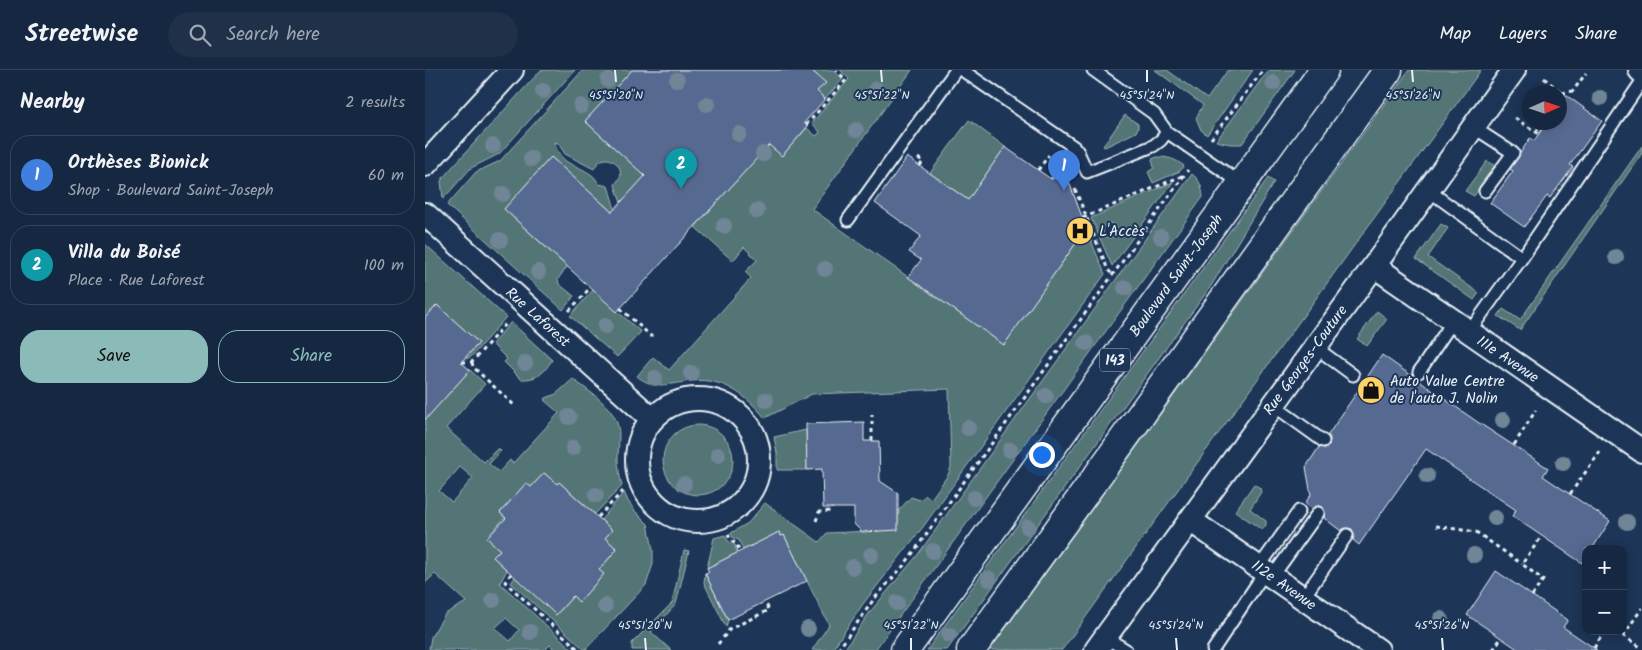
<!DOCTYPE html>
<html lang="en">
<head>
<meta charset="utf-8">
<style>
	body { margin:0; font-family:Kalam,sans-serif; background:#1f3048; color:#f1f3f6 }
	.controls { position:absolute; right:15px; bottom:15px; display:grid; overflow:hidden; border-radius:10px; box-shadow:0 2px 12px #0003 }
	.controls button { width:45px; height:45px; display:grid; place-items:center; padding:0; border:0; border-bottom:1px solid #35445a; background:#162841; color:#f1f3f6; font:25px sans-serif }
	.compass { position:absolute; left:1097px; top:15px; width:45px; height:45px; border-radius:50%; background:#162841; box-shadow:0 2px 12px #0003; rotate:87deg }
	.you { position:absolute; left:616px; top:384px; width:18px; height:18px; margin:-12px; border:4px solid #fff; border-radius:50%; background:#1a73e8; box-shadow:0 0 0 8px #1a73e833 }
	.badge { display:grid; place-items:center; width:32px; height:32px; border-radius:50%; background:#8bbbb9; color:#fff; font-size:16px; font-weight:700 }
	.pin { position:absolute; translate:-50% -41px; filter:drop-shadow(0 1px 2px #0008) }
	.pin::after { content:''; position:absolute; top:26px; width:18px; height:15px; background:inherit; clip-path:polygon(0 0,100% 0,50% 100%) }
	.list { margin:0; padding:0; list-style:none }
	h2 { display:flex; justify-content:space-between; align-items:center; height:65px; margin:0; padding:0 20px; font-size:21px }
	h2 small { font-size:16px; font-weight:400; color:#9ea6b1 }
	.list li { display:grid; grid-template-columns:32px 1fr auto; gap:15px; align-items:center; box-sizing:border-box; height:80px; margin:0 10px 10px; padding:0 10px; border:1px solid #35445a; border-radius:20px }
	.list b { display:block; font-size:19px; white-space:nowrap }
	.list p { margin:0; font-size:16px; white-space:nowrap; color:#9ea6b1 }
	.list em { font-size:16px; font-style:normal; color:#9ea6b1 }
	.actions { display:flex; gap:10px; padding:15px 20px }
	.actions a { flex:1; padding:11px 0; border:1px solid #8bbbb9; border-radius:20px; text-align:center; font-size:18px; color:#8bbbb9 }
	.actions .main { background:#8bbbb9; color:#111 }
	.icon { flex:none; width:28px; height:28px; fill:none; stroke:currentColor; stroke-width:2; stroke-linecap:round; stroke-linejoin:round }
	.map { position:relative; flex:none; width:1217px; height:580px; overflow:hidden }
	header { display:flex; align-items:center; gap:30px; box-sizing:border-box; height:70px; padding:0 25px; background:#162841; border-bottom:1px solid #35445a }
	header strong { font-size:24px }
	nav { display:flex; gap:28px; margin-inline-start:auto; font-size:18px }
	.search { width:350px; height:45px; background:#1f3048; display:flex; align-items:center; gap:12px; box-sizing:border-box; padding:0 18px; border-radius:28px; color:#9ea6b1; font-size:19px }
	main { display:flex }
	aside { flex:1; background:#162841 }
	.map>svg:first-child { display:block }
</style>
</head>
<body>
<header>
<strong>Streetwise</strong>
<div class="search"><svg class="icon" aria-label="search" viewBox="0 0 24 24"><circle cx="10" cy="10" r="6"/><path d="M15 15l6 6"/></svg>Search here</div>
<nav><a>Map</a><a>Layers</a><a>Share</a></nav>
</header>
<main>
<aside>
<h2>Nearby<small>2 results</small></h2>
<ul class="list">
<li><span class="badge" style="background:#3f7fe0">1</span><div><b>Orthèses Bionick</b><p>Shop · Boulevard Saint-Joseph</p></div><em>60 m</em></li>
<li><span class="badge" style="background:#0f9aa8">2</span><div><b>Villa du Boisé</b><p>Place · Rue Laforest</p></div><em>100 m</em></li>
</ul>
<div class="actions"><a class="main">Save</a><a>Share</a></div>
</aside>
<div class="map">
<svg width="1217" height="580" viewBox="0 0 1217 580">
	<rect width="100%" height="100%" fill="#1d3557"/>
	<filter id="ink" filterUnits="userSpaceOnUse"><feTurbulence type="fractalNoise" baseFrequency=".02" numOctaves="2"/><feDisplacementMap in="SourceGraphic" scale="10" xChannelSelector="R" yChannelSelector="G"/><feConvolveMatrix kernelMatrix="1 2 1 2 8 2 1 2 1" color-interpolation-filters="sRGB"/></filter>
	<g filter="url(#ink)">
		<path fill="#537575" stroke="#9eb3b6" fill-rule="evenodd" d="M116 0H150L74 84 46 98 18 129 16 111 21 104Z
			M158 0H262L357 86 382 58 391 66 395 62 387 53 424 9 415 0H487L387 139 579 275 651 173 665 168 680 204 498 457 438 534 407 580H387L404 555 359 465 356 466 354 462 318 480 314 470 308 468 306 463 323 453 340 433 394 472 402 463 468 460 473 453V441L486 427 495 430 501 425 506 429 523 405 526 397 524 319 387 324 340 348C322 326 298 307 267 311 247 313 229 321 212 306L228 287 244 300 326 208 320 202 332 190 319 177 308 191 270 157 324 97 206 1 160 51 220 106 196 133 190 115C191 112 194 110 195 107 199 96 184 83 174 92 172 93 171 96 169 99L140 84 133 73 129 72C138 98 149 92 167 105 170 107 172 111 174 114L183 116 190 139 187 142 126 87 79 139 142 197 133 209 134 214 149 226 138 240 22 135 51 102 75 91Z
			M387 0H408L418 9 400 29 392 21 400 13Z
			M730 0H742L782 29 803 0H828L782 65 776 60 771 48 778 35Z
			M845 0H870L817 74H805L791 71 836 10Z
			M984 0H1056L637 580H565Z
			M700 45 713 54V58L711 62 680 77 678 76Z
			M544 50 580 77 543 130 505 103Z
			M1217 76V83L1095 260 1073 246 1078 239 1095 250Z
			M732 87C744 87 750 89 759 96L755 101 728 113 723 102 729 98 727 89Z
			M1062 91 1070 96 1049 126 1040 121Z
			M767 104C775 110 777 117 778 127L450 580H419L445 542 491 487Z
			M843 108 849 112 786 216 522 580H502Z
			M748 112 687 196 666 148ZM683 153 688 154 692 159 689 166C685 169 680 168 678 163L679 156Z
			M1016 154 1023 158 1003 187 1054 223 1049 230 991 189Z
			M0 174 81 247 46 287 40 289 54 273 12 235 0 248Z
			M168 220 216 262 192 287 145 246Z
			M952 241 962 249 942 276 932 269Z
			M86 252 127 290C119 303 112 310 96 309L79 292 82 289 67 274Z
			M45 300 60 314 21 358 59 392 73 378 76 381 64 394 74 402 85 390 88 393 134 343 119 330 121 328 131 324 148 309C162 320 180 331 189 346 197 359 193 374 193 389 193 398 195 407 197 416L170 444 134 412 132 414 119 403 106 417 101 414 75 442 80 447 62 468 75 480 68 487 82 500 75 513 148 580H130L125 575 120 580H4L6 567 20 544 41 532 10 504 0 513V350ZM35 397 48 408 27 432 14 421ZM81 548 94 560 85 571 70 558Z
			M238 390a35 35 0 1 1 70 0a35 35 0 1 1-70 0Z
			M381 360 382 400H352V383L349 367Z
			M829 414 835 418 836 422 825 439 841 451V455L837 460 810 441Z
			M199 422 203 431 210 441 223 454 228 480V494L221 515 160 580 86 513 90 507 123 529 135 541 148 526 154 532 178 505 174 500 192 479 180 468 187 460 176 450Z
			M300 465 303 471 310 475 312 483 282 498 289 468Z
			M259 480 264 481 251 534 226 562 246 580H207V573L247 533Z
			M280 503 303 550 301 557 279 513Z"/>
		<path fill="#566990" stroke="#e8f1f8" d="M207 0H386L401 13 392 21 400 29 379 53 383 56 357 86 344 75 192 242 79 139 126 87 187 142 220 106 160 51Z
			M1134 20 1177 51 1145 95 1148 97 1125 128 1122 126 1099 157 1065 133 1088 101 1085 99 1105 68 1109 71 1122 52H1134Z
			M580 77 626 109 641 104 665 168 651 173 579 275 483 207 496 190 484 182 496 166 450 133 482 87 543 130Z
			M12 235 54 273 36 292 45 300 0 350V248Z
			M957 285 1051 351 1123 398 1118 406 1185 451 1167 479H1161V488L1157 493 1087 446 1091 440 1001 379 934 475 928 470 929 465 927 459 922 458 916 461 899 448 900 443 898 437 893 436 887 439 880 433 886 425 881 397 894 377 901 378 904 375 905 368 903 365Z
			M439 352V371H454L455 411 473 423V460L437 462 429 454V438H398L397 399 382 400 381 354Z
			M119 403 132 414 134 412 187 460 180 468 192 479 174 500 179 504 154 532 148 526 131 545 68 487 75 480 62 468 81 448 75 443 101 413 106 417Z
			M354 462 356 466 359 465 382 511 303 550 280 503 284 502 282 498Z
			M1071 501 1143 550 1138 557 1172 580H1094L1042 545Z"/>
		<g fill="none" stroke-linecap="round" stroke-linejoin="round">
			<g stroke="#e8f1f8" stroke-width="15">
				<path id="lane" d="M537 0 649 77 653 82 662 102 728 76 736 70 742 62
					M668 0 729 44 742 62 817 114
					M1048 57 1088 83 1060 121
					M1003 120 1097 188 1044 262
					M423 150 531 0
					M1097 188 1217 11
					M890 277 928 305
					M994 302 1028 251
					M848 335 898 371
					M834 497 874 441
					M847 507 893 443
					M878 528 922 465
					M680 567 701 580
					M788 580 840 502"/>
			</g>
			<g stroke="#e8f1f8" stroke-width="26">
				<path id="street" d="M1215 0 1217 2
					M0 95 87 0
					M0 144 227 349
					M949 196 1217 381
					M212 390a61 61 0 1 1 122 0a61 61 0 1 1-122 0Z
					M765 450 953 580
					M671 580 949 196 1089 0"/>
			</g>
			<g stroke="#e8f1f8" stroke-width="31">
				<path id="primary" d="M480 580 899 0
					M546 580 670 409 963 0"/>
			</g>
			<path stroke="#e8f1f8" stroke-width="3" stroke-dasharray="4 4" stroke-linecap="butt" d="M1119 8 1137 23 1134 27
				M1137 23 1148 21 1161 3
				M1090 48 1114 64
				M381 55 421 10 411 0
				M1111 62 1117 52
				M786 69 838 0
				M493 88 498 91 495 96
				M613 100 624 85
				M626 109 637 94
				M650 119 683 200 688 205
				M658 148 759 105
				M195 238 227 267
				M144 241 165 218
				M37 292H47L82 252
				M47 292 48 297 90 336
				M447 371V344
				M1089 375 1111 340
				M1145 424 1175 382
				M173 447 200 419
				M391 451 394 442 406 441 407 438
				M1011 456 1051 462 1097 494
				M303 464 306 471 311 473 315 482
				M86 504 80 512 154 580
				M1107 526 1118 510 1097 494 1117 466
				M1191 561 1217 578
				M1198 566 1217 538
				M293 574 305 559 344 540 340 532
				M1169 578 1180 561
				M413 580 449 529 480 494 763 100
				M1068 580 1076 568"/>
			<use href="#lane" stroke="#1d3557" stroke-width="11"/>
			<use href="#street" stroke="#1d3557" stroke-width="22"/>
			<use href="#primary" stroke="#1d3557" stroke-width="28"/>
		</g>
		<g fill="#708596">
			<circle cx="183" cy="10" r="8"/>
			<circle cx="252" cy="10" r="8"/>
			<circle cx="848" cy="13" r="8"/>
			<circle cx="451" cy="19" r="8"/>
			<circle cx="118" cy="21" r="8"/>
			<circle cx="1175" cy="28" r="8"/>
			<circle cx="282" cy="34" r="8"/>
			<circle cx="156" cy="36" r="8"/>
			<circle cx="431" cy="60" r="8"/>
			<circle cx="314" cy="64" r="8"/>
			<circle cx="68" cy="76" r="8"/>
			<circle cx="338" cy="84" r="8"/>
			<circle cx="106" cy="89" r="8"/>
			<circle cx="78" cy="124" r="8"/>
			<circle cx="332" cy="141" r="8"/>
			<circle cx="299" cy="156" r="8"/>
			<circle cx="736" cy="167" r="8"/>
			<circle cx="75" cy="170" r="8"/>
			<circle cx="1191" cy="187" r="8"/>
			<circle cx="400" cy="199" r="8"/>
			<circle cx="113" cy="202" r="8"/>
			<circle cx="700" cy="218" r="8"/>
			<circle cx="180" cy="256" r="8"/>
			<circle cx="661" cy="273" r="8"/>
			<circle cx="100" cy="293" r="8"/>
			<circle cx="266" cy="303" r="8"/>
			<circle cx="230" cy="308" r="8"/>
			<circle cx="621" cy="326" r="8"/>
			<circle cx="341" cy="330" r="8"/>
			<circle cx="144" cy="347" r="8"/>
			<circle cx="1078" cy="350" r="8"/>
			<circle cx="543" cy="358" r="8"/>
			<circle cx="148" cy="378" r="8"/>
			<circle cx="585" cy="380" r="8"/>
			<circle cx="293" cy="385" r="8"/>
			<circle cx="1138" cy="393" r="8"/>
			<circle cx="1002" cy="406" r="8"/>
			<circle cx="259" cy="414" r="8"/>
			<circle cx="171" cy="425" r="8"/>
			<circle cx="549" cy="428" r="8"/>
			<circle cx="1070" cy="448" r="8"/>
			<circle cx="1202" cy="452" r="8"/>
			<circle cx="603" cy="457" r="8"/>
			<circle cx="508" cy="481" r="8"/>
			<circle cx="446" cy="485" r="8"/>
			<circle cx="1049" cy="485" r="8"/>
			<circle cx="428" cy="497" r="8"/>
			<circle cx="564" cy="509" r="8"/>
			<circle cx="68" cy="530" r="8"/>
			<circle cx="472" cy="533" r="8"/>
			<circle cx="180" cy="536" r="8"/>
			<circle cx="1016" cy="549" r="8"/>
			<circle cx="383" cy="559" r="8"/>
			<circle cx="105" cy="562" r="8"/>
			<circle cx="524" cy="565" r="8"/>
		</g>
	</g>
	<path fill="none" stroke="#e8f1f8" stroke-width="2" d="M190 0 191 12M456 0 457 12M722 0V12M987 0 988 12M220 568 221 580M486 568V580M751 568 752 580M1017 568 1018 580"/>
	<defs>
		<g id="hospital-disc" transform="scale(1.4375)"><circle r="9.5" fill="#ffd166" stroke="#1d3557"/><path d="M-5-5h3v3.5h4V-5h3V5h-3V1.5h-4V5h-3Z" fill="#111"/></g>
		<g id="shop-disc" transform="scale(1.4375)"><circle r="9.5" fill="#ffd166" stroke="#1d3557"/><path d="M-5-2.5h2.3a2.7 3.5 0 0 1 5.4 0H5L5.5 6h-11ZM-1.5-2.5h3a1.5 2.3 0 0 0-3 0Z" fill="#111"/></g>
	</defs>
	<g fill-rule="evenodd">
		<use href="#hospital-disc" x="655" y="161"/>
		<use href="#shop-disc" x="946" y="320"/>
	</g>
	<g text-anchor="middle" stroke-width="4" stroke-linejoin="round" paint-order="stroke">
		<rect fill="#1d3557" stroke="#abb9c8" stroke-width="1" x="675" y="278.5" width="30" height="23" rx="4"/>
		<g font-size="14" font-weight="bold" fill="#e8f1f8">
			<text x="690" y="295">143</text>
		</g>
		<g font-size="15" fill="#e8f1f8" stroke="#1d3557" text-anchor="start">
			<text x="674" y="166">L'Accès</text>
			<text x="965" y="316">Auto Value Centre<tspan x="965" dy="17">de l'auto J. Nolin</tspan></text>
		</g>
		<g font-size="15" fill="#e8f1f8" stroke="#1d3557">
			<text transform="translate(751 205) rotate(-54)" y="5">Boulevard Saint-Joseph</text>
			<text transform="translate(113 247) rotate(42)" y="5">Rue Laforest</text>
			<text transform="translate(1083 289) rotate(34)" y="5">111e Avenue</text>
			<text transform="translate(880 290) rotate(-54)" y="5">Rue Georges-Couture</text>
			<text transform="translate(859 515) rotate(35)" y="5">112e Avenue</text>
		</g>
	</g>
	<g font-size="12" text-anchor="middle" fill="#e8f1f8" stroke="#1d3557" stroke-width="4" stroke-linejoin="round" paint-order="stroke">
		<text x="191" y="29">45°51'20"N</text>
		<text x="457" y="29">45°51'22"N</text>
		<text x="722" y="29">45°51'24"N</text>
		<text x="988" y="29">45°51'26"N</text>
		<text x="220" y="559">45°51'20"N</text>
		<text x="486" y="559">45°51'22"N</text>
		<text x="751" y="559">45°51'24"N</text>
		<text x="1017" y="559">45°51'26"N</text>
	</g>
</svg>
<div class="controls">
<button>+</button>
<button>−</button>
</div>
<svg class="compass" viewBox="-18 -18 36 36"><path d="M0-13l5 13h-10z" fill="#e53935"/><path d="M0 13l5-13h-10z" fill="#9ea6b1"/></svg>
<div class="you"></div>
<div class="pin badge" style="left:639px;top:121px;background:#3f7fe0">1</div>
<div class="pin badge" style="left:256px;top:119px;background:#0f9aa8">2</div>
</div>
</main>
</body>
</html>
